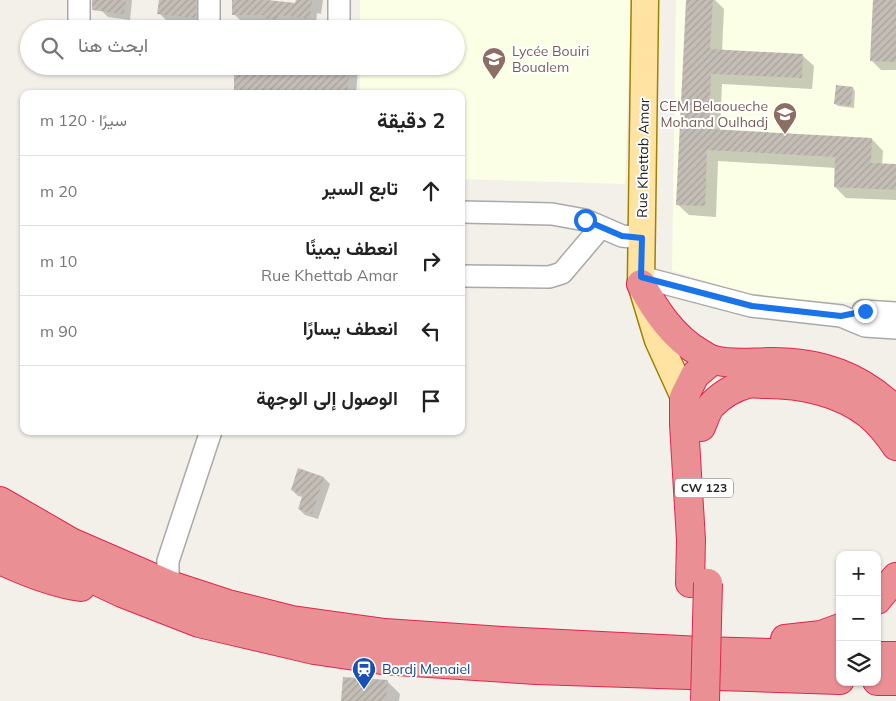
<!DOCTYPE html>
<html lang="ar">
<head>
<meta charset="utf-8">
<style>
	body { margin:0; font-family:Mulish,Vazirmatn,sans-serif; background:#f2f2f2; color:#222; direction:rtl }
	.controls { position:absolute; right:15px; bottom:15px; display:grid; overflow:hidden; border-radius:10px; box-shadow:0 1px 4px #0004 }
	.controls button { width:45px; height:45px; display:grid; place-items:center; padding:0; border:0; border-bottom:1px solid #e0e0e0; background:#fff; color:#222; font:25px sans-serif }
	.stop { position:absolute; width:15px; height:15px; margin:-11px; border:4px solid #1a73e8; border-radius:50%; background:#fff }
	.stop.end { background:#1a73e8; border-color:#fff; box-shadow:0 1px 5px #0008 }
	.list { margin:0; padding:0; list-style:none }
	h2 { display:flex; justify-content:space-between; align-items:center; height:65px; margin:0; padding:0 20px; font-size:21px }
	h2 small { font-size:16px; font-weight:400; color:#767676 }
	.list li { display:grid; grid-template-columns:32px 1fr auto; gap:15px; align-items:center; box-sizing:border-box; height:70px; padding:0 20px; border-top:1px solid #e0e0e0 }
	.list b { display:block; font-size:19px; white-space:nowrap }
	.list p { margin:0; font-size:16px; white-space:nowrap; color:#767676 }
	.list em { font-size:16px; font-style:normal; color:#767676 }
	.icon { flex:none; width:28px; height:28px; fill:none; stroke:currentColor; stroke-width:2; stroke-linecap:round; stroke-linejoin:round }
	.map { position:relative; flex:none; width:896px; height:701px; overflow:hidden; direction:ltr }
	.search { position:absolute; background:#fff; box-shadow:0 1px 4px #0004; left:20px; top:20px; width:445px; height:55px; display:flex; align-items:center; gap:12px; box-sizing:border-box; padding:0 18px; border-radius:28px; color:#767676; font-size:19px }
	.panel { position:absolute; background:#fff; box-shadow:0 1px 4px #0004; left:20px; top:90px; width:445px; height:345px; border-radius:10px; direction:rtl }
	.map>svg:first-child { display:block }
</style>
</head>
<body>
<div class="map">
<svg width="896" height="701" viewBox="0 0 896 701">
	<defs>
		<pattern id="building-hatch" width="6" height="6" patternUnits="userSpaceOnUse" patternTransform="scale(1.25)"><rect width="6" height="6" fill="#c3bdb5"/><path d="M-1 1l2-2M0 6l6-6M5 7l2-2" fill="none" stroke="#a7a29b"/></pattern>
	</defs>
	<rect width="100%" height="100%" fill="#f2f0e9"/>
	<path fill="#fbffe5" d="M360 0H631L625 184 461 179V94H360V66H456V29H360Z
		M676 0H896V305L764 298 672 271Z"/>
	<path fill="#0003" d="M103 0H132L130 20 108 17 102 11Z
		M160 0H208L204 25 167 21 159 13Z
		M234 0H263L297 4V0H323L321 14 317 13 316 24 284 20V25L270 24 267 21 240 20 234 14Z
		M687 0H715L724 9 722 51 802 55 814 66 812 89 722 84 720 130 872 139 883 151 882 165 896 166V200L846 198 835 187 836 168 718 161 716 217 689 215 677 204Z
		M874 0H896V70H881L872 61Z
		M236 66H356L358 69 356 94H235Z
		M853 88 855 91 854 108 838 106 835 104Z
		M299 470 324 478 330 484 318 519 305 515 299 509 303 497 298 496 292 490Z
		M387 681 400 694 399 701H342Z"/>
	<path fill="url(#building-hatch)" d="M92 0H126L124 14 92 10Z
		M159 0H196V18L157 14Z
		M232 0H267L295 3 296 0H312L310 19 279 15 278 20 263 18V15H232Z
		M686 0H713L710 49 803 54 802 78 711 74 709 129 872 138 871 163 896 164V190L834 187 835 157 707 150 705 206 676 205Z
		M873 0H896V62L870 61Z
		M234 66H350L347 94H234Z
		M836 85 853 87 851 106 834 104Z
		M298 468 324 477 312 514 298 509 303 494 291 490Z
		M343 677 388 680 386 701H341Z"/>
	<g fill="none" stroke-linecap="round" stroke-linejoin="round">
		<g stroke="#a9a9a9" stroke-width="24">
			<path id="minor" d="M79 0V29
				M209 0V29
				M339 0V29
				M461 212 552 214 585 220 622 236 642 238
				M461 276 549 277 562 273 601 227
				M641 277 751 306 841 316 865 326 896 328
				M863 311 896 313
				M170 585 168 572V561L211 431"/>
		</g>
		<g stroke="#a08100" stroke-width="29">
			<path id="major" d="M645 0 641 284 658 340 684 397"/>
		</g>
		<g stroke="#e0264c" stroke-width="30">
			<path id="highway" d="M641 284C656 311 673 337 700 353 704 355 709 359 714 360 732 365 753 362 771 362 821 362 861 376 896 411
				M701 427C704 421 706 412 711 406 720 396 733 388 747 384 752 383 760 384 766 384 801 384 840 392 868 414 879 423 888 434 896 446
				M0 501 71 542 170 585 228 604 292 620 385 633 502 641 701 651 840 655
				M0 531 48 558 122 593 199 623 314 650 382 660 536 670 840 680
				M0 560C26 572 53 583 81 587
				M690 583 691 540 684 424V397L695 375 713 360
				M877 600 896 577
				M785 639 821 635 840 628
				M877 656H896
				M877 681H896"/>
		</g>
		<use href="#minor" stroke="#fff" stroke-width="21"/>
		<use href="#major" stroke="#fee3a2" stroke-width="26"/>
		<use href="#highway" stroke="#ea9095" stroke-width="28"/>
		<g stroke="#e0264c" stroke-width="30" stroke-linecap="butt">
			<path id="highway-bridge" d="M705 701 708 583"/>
		</g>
		<use href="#highway-bridge" stroke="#ea9095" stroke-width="28"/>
	</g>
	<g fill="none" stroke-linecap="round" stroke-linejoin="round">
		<path stroke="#1a73e8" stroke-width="6" d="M585 220 622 236 642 238 641 277 752 306 841 316 865 311"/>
	</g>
	<defs>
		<g id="school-pin" transform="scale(1.25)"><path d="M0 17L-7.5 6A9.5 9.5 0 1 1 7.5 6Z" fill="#8d6e63" stroke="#fff"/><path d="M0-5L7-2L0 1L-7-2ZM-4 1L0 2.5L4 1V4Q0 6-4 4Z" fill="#fff"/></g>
		<g id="station-pin" transform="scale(1.25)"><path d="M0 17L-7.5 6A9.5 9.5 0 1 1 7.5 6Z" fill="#1a4fb4" stroke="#fff"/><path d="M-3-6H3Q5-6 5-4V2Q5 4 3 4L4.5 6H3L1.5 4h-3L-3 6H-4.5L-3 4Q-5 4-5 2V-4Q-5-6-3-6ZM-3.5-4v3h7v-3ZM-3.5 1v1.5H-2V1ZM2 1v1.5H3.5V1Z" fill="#fff"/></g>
	</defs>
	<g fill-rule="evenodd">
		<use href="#school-pin" x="494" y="59"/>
		<use href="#school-pin" x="785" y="114"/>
		<use href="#station-pin" x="364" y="669"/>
	</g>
	<g text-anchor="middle" stroke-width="4" stroke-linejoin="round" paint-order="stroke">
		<rect fill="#fff" stroke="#646464" stroke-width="1" x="675" y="478.5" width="58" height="19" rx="4"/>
		<g font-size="12" font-weight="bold" fill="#222">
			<text x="704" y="492">CW 123</text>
		</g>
		<g font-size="14" fill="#785e54" stroke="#fff" text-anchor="start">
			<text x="512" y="56">Lycée Bouiri<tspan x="512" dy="16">Boualem</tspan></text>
			<text x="768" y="111" text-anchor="end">CEM Belaoueche<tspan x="768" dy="16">Mohand Oulhadj</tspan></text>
		</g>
		<g font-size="14" fill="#222" stroke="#fff">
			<text transform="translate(643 158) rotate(-89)" y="5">Rue Khettab Amar</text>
		</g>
		<g font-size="14" fill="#164399" stroke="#fff" text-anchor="start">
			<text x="382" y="674">Bordj Menaiel</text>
		</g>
	</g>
</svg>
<div class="controls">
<button>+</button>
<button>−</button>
<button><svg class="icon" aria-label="layers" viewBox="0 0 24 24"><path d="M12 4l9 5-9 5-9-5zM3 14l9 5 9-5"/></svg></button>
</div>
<div class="stop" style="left:585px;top:220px"></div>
<div class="stop end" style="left:865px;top:311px"></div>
<div class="search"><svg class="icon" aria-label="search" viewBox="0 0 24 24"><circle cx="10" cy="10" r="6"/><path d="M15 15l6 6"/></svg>ابحث هنا</div>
<section class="panel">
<h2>2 دقيقة<small>سيرًا · 120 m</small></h2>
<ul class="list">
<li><svg class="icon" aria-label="ahead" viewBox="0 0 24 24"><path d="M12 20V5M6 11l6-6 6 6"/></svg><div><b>تابع السير</b></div><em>20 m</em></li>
<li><svg class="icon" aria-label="right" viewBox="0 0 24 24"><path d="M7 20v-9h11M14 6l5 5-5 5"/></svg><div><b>انعطف يمينًا</b><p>Rue Khettab Amar</p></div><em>10 m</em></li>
<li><svg class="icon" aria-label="left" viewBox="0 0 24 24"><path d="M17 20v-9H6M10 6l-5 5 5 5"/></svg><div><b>انعطف يسارًا</b></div><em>90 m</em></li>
<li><svg class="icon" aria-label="arrive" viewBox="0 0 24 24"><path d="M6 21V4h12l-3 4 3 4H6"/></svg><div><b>الوصول إلى الوجهة</b></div></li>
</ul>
</section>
</div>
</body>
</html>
